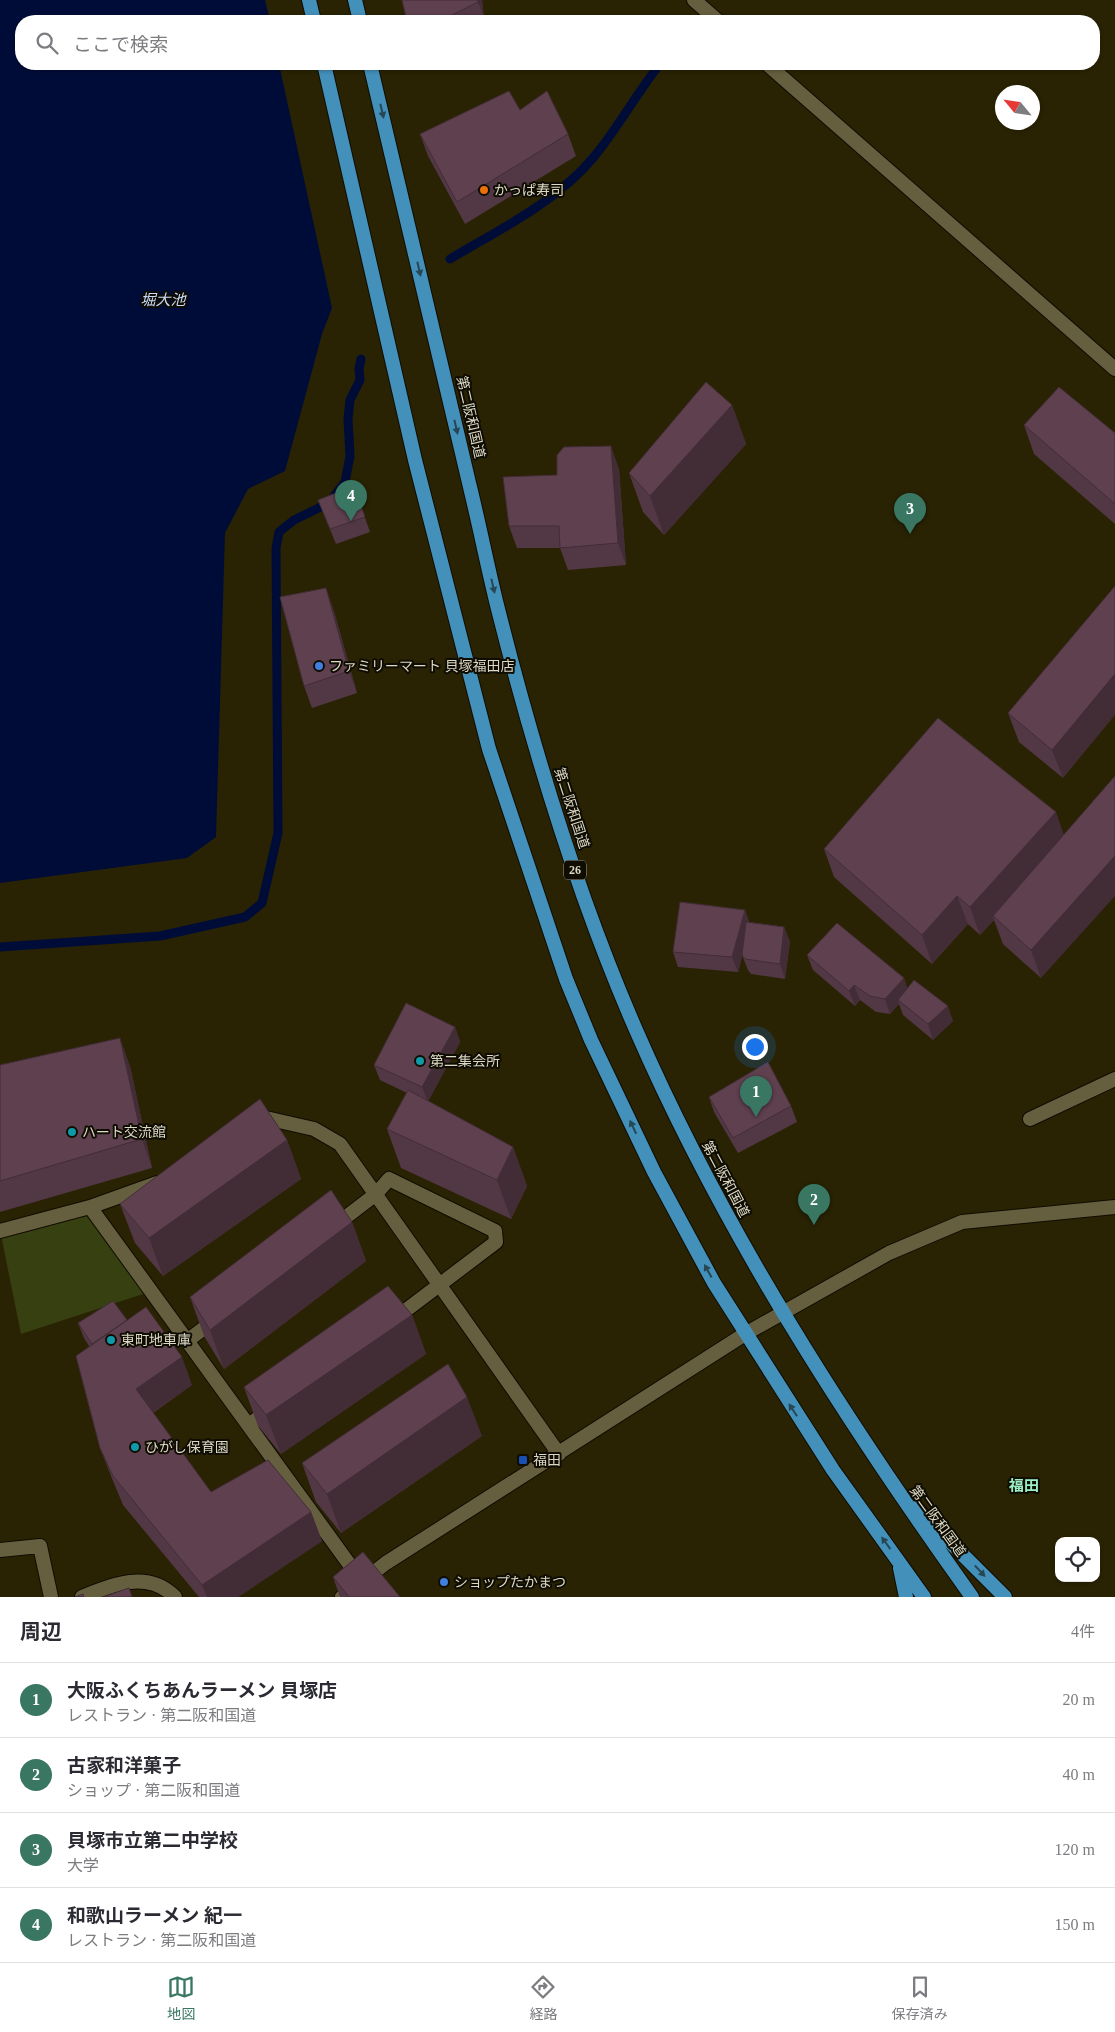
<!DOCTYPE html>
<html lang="ja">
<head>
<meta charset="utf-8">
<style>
	body { margin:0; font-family:"Times New Roman","Noto Sans JP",serif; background:#f7f7f7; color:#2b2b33 }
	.controls { position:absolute; right:15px; bottom:15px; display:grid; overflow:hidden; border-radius:10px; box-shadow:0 1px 4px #0004 }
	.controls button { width:45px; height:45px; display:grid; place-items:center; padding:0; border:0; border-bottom:1px solid #e1e1e2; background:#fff; color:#2b2b33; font:25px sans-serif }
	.compass { position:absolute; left:995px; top:85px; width:45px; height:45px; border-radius:50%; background:#fff; box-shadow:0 1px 4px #0004; rotate:299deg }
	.you { position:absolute; left:754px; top:1046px; width:18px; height:18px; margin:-12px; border:4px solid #fff; border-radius:50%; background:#1a73e8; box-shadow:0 0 0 8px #1a73e833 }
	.badge { display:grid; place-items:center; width:32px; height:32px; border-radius:50%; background:#3a7762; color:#fff; font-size:16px; font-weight:700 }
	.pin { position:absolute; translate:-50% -41px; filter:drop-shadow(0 1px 2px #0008) }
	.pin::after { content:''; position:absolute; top:26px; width:18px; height:15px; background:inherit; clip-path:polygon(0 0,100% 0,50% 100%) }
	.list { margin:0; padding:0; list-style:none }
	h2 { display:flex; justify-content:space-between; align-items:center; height:65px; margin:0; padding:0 20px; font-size:21px }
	h2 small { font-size:16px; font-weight:400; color:#7c7c81 }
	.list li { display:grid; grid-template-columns:32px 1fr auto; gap:15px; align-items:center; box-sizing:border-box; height:75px; padding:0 20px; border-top:1px solid #e1e1e2 }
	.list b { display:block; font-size:19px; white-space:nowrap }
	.list p { margin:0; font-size:16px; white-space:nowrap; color:#7c7c81 }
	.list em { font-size:16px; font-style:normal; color:#7c7c81 }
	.icon { flex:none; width:28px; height:28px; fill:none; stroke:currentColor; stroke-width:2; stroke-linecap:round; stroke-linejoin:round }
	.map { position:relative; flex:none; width:1115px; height:1597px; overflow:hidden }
	.search { position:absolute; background:#fff; box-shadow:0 1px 4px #0004; left:15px; right:15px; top:15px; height:55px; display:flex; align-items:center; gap:12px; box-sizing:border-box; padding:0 18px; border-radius:20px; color:#7c7c81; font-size:19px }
	.sheet { height:365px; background:#fff }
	nav { display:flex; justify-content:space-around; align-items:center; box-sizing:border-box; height:70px; border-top:1px solid #e1e1e2; background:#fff; font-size:14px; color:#7c7c81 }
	nav a { display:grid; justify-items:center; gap:2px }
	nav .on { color:#3a7762 }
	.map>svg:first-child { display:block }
</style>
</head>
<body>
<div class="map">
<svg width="1115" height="1597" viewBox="0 0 1115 1597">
	<rect width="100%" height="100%" fill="#292304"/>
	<path fill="#374011" d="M90 1208 146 1293 21 1334 1 1235Z"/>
	<path fill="#000c38" d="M0 0H265L270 21H21V64H279L332 308 322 334 285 471 248 489 225 533 216 837 187 858 0 883Z"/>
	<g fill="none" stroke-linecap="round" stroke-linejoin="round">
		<path stroke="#000c38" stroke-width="9" d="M450 259C500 229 555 203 593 158 618 128 636 94 660 64
			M0 947 160 936 245 917 262 903 278 833 276 548 279 532 294 520 329 503 345 482 350 456 348 419 350 400 360 380 359 369 361 359"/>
		<g stroke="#100c00" stroke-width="16">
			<path id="minor" d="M694 0 718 21
				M767 64 1115 369
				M257 1116 314 1129 340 1144 559 1454
				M1030 1119 1115 1079
				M90 1207 360 1579
				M333 1227 376 1194 389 1179 495 1231 496 1242 393 1320
				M0 1231 90 1207 157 1183
				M187 1341 216 1319
				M249 1425 270 1409
				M0 1550 40 1546 51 1597
				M82 1597C113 1584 148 1570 175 1597
				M342 1597 386 1563 745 1334 889 1253 962 1222 1115 1207"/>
		</g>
		<g stroke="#100c00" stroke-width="16">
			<path id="trunk" d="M309 0 314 21
				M355 0 360 21
				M324 64 415 460 489 749 566 979 591 1040 654 1172 714 1283 833 1470 924 1597
				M370 64C404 205 437 346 470 487 480 528 488 569 498 609 534 752 577 895 636 1030 724 1232 844 1418 972 1597
				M916 1508 1005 1597
				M900 1568 906 1597"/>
		</g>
		<use href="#minor" stroke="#665f3f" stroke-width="14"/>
		<use href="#trunk" stroke="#4390ba" stroke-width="14"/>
	</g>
	<path fill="#523744" d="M482 0 484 17 475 21H407Z
		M520 110 568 134 576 156 465 224 428 156 420 134Z
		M732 405 746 444 664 535 643 512 629 473Z
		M1024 425 1115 433V524L1034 454Z
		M619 469 626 565 568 570 560 548H517L509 526 557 475Z
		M354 486 370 532 336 544 318 500Z
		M1115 586 1063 778 1019 742 1008 713Z
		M334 611 357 693 312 708 304 686Z
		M1064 834 1041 978 1003 944 994 920 980 935 968 924 932 964 834 877 824 849Z
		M745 910 749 922 784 927 790 942 785 979 751 974 748 970 742 955 743 953 738 972 678 967 673 952Z
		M807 955 904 978 907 988 953 1021 933 1040 903 1015 899 1004 890 1014 876 1012 860 1000 855 1006 813 970Z
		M455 1027 460 1042 428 1101 513 1147 527 1186 511 1219 401 1168 387 1129 407 1093 380 1080 374 1065Z
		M0 1065 130 1066 152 1168 0 1212Z
		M709 1097 791 1106 797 1122 738 1153 714 1112Z
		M287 1140 301 1179 163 1276 135 1243 120 1204Z
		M352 1222 366 1261 224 1369 204 1336 190 1297Z
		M412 1315 426 1354 281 1454 258 1426 244 1387Z
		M127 1320 192 1385 153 1413 211 1492 311 1512 322 1541 238 1597H199L123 1505 111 1476 100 1448 89 1346 84 1338 78 1323Z
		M482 1436 341 1533 316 1502 302 1463Z
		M333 1577 400 1597H340Z"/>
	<path fill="#422d37" d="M478 0H482L484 17 478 2Z
		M732 405 746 444 664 535 650 496Z
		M611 446 619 469 626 565 618 543Z
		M326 588 334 611 357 693 349 671Z
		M1115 674V715L1063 778 1052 750Z
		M1056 812 1066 841 993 916 994 920 980 935 970 907Z
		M1115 856V896L1041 978 1031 950Z
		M957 896 968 924 932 964 922 935Z
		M745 910 750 925 738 972 732 957Z
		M784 927 790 942 785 979 780 964Z
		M904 978 909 993 898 1000 899 1004 890 1014 885 999Z
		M854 985 860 1000 855 1006 849 991Z
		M948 1006 953 1021 933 1040 928 1024Z
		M455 1027 460 1042 428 1102 422 1087Z
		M120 1038 130 1066 152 1168 142 1139Z
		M287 1140 301 1179 163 1276 149 1238Z
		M513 1147 527 1186 511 1219 497 1180Z
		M352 1222 366 1261 224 1369 210 1330Z
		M412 1315 426 1354 281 1454 266 1415Z
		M182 1357 192 1385 146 1417 136 1389Z
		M467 1397 482 1436 341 1533 327 1494Z
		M311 1512 322 1541 238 1597H207L202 1585Z"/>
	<path fill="#5f404f" stroke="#422d37" d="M402 0H478V2L440 21H407Z
		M509 91 520 110 547 91 568 134 457 202 420 134Z
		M706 382 732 405 650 496 629 473Z
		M1059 387 1115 433V504L1024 425Z
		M611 446 618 543 560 548 559 526H509L503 477 557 475V455L564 447Z
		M354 486 365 517 330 529 318 500Z
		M1115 586V674L1052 750 1008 713Z
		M326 588 349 671 304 686 280 597Z
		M938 718 1056 812 970 907 957 896 922 935 824 849Z
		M1115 776V856L1031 950 993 916Z
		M680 902 745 910 732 957 673 952Z
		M746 922 784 927 780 964 745 959 742 955Z
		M837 923 904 978 885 999 870 996 854 985 849 991 807 955Z
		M914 980 948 1006 928 1024 898 1000Z
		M406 1003 455 1027 422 1087 374 1065Z
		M120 1038 142 1139 0 1181V1065Z
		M768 1062 791 1106 733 1138 709 1097Z
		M408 1090 513 1147 497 1180 387 1129Z
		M260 1099 287 1140 149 1238 120 1204Z
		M331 1190 352 1222 210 1330 190 1297Z
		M388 1286 412 1315 266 1415 244 1387Z
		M113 1301 127 1320 92 1344 78 1323Z
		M146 1307 182 1357 136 1389 211 1492 268 1460 311 1512 202 1585 113 1476 100 1448 76 1356Z
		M448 1364 467 1397 327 1494 302 1463Z
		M363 1552 400 1597H349L333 1577Z
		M129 1588 132 1597H103Z
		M83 1594 84 1597H75Z"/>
	<defs><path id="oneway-solid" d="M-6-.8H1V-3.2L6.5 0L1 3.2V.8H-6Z" transform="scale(1.25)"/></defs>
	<g fill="#264755">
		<use href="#oneway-solid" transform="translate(382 111) rotate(77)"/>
		<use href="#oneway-solid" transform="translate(419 269) rotate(77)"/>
		<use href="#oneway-solid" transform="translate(456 427) rotate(77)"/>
		<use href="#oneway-solid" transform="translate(493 586) rotate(77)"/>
		<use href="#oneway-solid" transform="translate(633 1127) rotate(-115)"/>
		<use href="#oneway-solid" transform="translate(708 1271) rotate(-119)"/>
		<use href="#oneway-solid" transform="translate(793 1410) rotate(-123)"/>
		<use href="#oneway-solid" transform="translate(886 1543) rotate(-126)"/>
		<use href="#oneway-solid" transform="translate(980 1571) rotate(47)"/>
	</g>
	<circle fill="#e8710a" stroke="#0f0c02" stroke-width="2" cx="484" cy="190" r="5"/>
	<g fill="#3f7fe0" stroke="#0f0c02" stroke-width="2">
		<circle cx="319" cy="666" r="5"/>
		<circle cx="444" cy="1582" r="5"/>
	</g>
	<g fill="#0f9aa8" stroke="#0f0c02" stroke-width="2">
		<circle cx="420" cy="1061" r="5"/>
		<circle cx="72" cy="1132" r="5"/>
		<circle cx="111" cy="1340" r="5"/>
		<circle cx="135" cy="1447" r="5"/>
	</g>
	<rect fill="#1a4fb4" stroke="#0f0c02" stroke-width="2" x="518" y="1455" width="10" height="10" rx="2.5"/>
	<g text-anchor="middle" stroke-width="4" stroke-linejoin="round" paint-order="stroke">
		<rect fill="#0f0c02" stroke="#9e9b8b" stroke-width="1" x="564" y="860.5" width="22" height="19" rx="4"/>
		<g font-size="12" font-weight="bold" fill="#dbd8c6">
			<text x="575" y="874">26</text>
		</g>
		<g font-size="14" fill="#dbd8c6" stroke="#0f0c02" text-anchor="start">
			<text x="494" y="195">かっぱ寿司</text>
			<text x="329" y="671">ファミリーマート 貝塚福田店</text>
			<text x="430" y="1066">第二集会所</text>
			<text x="82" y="1137">ハート交流館</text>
			<text x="121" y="1345">東町地車庫</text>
			<text x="145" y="1452">ひがし保育園</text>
			<text x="533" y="1465">福田</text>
			<text x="454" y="1587">ショップたかまつ</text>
		</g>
		<g font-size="14" fill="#dbd8c6" stroke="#0f0c02">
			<text transform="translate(471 417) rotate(77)" y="5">第二阪和国道</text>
			<text transform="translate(572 808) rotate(72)" y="5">第二阪和国道</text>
			<text transform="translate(726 1179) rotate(62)" y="5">第二阪和国道</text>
			<text transform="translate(938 1521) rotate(54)" y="5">第二阪和国道</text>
		</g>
		<g font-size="15" font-style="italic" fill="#cadbfa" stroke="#0f0c02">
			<text x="163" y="305">堀大池</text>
		</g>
		<g font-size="15" font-weight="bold" fill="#9beec5" stroke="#0f0c02">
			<text x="1024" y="1491">福田</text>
		</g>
	</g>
</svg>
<div class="controls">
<button><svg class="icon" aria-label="locate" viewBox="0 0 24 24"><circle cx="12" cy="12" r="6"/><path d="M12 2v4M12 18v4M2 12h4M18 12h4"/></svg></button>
</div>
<svg class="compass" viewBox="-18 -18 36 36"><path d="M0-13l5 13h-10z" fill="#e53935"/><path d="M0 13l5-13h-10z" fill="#7c7c81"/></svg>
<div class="you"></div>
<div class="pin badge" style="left:756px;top:1117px">1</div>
<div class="pin badge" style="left:814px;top:1225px">2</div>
<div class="pin badge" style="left:910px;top:534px">3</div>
<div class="pin badge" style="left:351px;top:521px">4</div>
<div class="search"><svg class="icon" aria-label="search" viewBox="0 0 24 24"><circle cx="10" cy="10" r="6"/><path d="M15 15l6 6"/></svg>ここで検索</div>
</div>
<section class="sheet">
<h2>周辺<small>4件</small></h2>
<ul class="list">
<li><span class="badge">1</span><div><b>大阪ふくちあんラーメン 貝塚店</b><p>レストラン · 第二阪和国道</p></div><em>20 m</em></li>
<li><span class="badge">2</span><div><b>古家和洋菓子</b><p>ショップ · 第二阪和国道</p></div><em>40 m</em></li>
<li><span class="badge">3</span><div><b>貝塚市立第二中学校</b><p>大学</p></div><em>120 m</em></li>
<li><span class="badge">4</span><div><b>和歌山ラーメン 紀一</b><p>レストラン · 第二阪和国道</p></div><em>150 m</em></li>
</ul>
</section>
<nav>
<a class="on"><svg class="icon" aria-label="map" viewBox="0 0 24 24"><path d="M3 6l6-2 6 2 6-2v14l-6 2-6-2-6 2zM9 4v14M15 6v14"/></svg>地図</a>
<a><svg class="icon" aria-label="directions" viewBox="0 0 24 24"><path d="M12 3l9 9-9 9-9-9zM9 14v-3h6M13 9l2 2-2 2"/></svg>経路</a>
<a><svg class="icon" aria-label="saved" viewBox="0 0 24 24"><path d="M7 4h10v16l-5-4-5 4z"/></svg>保存済み</a>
</nav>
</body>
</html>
